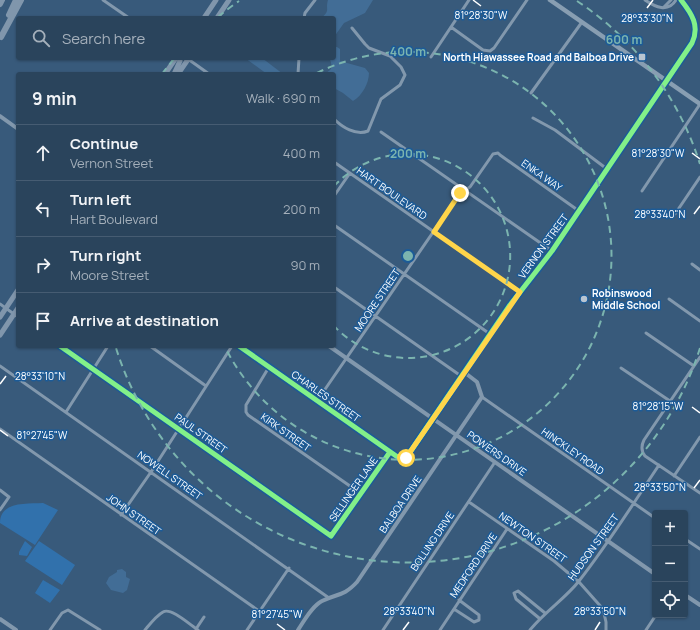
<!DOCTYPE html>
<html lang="en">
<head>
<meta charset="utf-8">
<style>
	body { margin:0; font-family:Manrope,sans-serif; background:#364e65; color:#f1f3f6 }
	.controls { position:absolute; right:12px; bottom:12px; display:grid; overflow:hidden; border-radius:4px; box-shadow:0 1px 3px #0004 }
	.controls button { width:36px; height:36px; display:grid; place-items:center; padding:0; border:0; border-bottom:1px solid #465c72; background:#2a445c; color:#f1f3f6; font:20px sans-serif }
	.stop { position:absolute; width:12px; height:12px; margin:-9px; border:3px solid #ffd54a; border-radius:50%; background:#fff }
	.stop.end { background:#ffd54a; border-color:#fff; box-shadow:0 1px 4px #0008 }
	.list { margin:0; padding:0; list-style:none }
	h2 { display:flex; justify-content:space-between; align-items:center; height:52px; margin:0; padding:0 16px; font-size:17px }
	h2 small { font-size:13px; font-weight:400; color:#a5b0bb }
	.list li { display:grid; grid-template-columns:26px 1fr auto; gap:12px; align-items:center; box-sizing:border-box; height:56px; padding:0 16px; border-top:1px solid #465c72 }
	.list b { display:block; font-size:15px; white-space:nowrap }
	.list p { margin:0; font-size:13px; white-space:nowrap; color:#a5b0bb }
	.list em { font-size:13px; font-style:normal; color:#a5b0bb }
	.icon { flex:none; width:22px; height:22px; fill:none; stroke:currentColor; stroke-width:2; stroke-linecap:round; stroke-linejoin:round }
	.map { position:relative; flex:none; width:700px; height:630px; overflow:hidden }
	.search { position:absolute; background:#2a445c; box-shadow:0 1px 3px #0004; left:16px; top:16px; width:320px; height:44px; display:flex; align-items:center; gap:10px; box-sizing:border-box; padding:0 14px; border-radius:4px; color:#a5b0bb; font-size:15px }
	.panel { position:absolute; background:#2a445c; box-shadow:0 1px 3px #0004; left:16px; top:72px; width:320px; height:276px; border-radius:4px }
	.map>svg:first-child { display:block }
</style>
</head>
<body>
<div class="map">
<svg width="700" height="630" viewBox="0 0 700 630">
	<rect width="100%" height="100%" fill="#385a7b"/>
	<path fill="#3171ac" d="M43 503 58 510 35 545 0 523C0 501 27 504 43 503Z
		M25 541 32 547 27 556 19 555V552Z
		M39 541 75 565 62 585 25 561Z
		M43 580 60 590 50 603 35 593Z"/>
	<path fill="#426d96" d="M328 0H373L365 13 344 23 334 37V18H321C331 10 325 10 328 0Z
		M334 47H337L340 49V61L365 68 369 73C369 83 362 96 353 101L343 93 334 88V74H325L330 70 332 67 330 59 327 58H334Z
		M245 58H262L283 74H267Z
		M122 569 126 572V577L130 579 127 590 123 593 111 590 106 583 109 577 117 572V570Z"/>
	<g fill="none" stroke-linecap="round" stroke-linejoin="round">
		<path stroke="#8298ad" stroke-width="3" d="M103 0 129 18
			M645 0C655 7 668 13 676 0
			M664 7 671 0
			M304 18 305 13 315 0
			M451 27 483 50 490 51 494 48 527 0
			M431 57 469 0
			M188 59 209 74
			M298 74 299 58
			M531 93 582 22
			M533 118 555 130 607 169
			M334 119C342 127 356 136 368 131L381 99 400 85 405 75 401 67 390 56 369 48 365 44 352 28
			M381 132 552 251
			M334 162 520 292
			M642 191 700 104
			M334 196 350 173
			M675 214 700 177
			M334 225 490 334
			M692 264 700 270
			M334 287 461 376
			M669 299 700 321
			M0 304 18 317
			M646 333 694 366
			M60 346 331 536 390 452
			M150 346 206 386
			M239 346 401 459 406 458 409 455 433 418
			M700 357 644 440C641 446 641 451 645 456L700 493
			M0 366 329 598
			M269 367 246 405V412L248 415 360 493
			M621 368 670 401
			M482 397 655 518
			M317 401 460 193 470 187 493 154 498 153 500 155 579 211
			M66 412 108 346
			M0 429 259 611
			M674 476 700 437
			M0 490 9 497 0 510
			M469 502 554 561 579 582 603 609 606 622V630
			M121 515 151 472 232 346
			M685 539 700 549
			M454 609 474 622 479 620V615L459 600
			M539 618 516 599 514 593 518 591 545 613
			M196 629 204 617
			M50 630 62 613 68 610 100 630
			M145 630C150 624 156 616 163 612 171 607 190 625 198 630
			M247 630 289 568
			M383 630 495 462
			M440 630 507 529
			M530 630C545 611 565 599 579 581 608 544 633 504 659 465
			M646 630 656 615"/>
		<path stroke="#8298ad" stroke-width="4" d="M0 116 18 129
			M329 346 655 574
			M433 418 510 305 552 251 692 43C700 26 692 14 681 0
			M685 595 700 605
			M0 619 16 630
			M298 630C304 621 312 606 322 601 338 593 343 597 357 582L482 397 477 382 464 372"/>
		<path stroke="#889eb2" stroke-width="4.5" d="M550 0 700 104"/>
		<path stroke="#8096ac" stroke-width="5" d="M204 18 216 0
			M217 18 229 0
			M165 74 176 58
			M174 74 180 61V58
			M178 74 189 58
			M0 317 18 290
			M0 335 18 308"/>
		<path stroke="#8096ac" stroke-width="6" d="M0 4 2 0
			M9 15 16 0
			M1 37 21 0"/>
		<g stroke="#1c5b97" stroke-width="8">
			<path id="cycleway" d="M60 346 331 536 390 452
				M239 346 399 458 401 459 406 458 510 305 552 251 692 43C700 26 692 14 681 0"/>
		</g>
		<use href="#cycleway" stroke="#82f089" stroke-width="5"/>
	</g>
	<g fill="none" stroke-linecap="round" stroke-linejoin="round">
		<path stroke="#ffd54a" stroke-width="5" d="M406 458 520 292 434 232 460 193"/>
	</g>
	<path fill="none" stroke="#fff" stroke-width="1.5" d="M473 0 481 6M647 8 653 0M692 153 700 159M694 214 700 206M0 384 6 376M692 407 700 413M0 430 8 436M694 488 700 480M277 624 285 630M403 630 409 622M595 630 600 622"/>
	<g fill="none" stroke="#7bb4af" stroke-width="2" stroke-dasharray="7 5">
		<path d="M334 186A102 102 0 1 1 334 326"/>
		<path d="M317 73A204 204 0 1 1 225 347"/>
		<path d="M700 348A306 306 0 0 1 116 348M162 74A306 306 0 0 1 174 59M218 17A306 306 0 0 1 239 1M577 1A306 306 0 0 1 700 164"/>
	</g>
	<g fill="#b9c5d1" stroke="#1c5b97" stroke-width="1.5">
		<rect x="638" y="53" width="8" height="8" rx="2"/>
		<circle cx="584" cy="299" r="4"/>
	</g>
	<g text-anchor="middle" stroke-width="3" stroke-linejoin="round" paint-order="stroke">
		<g font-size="10" font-weight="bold" fill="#fff" stroke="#1c5b97" text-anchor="end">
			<text x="634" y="61">North Hiawassee Road and Balboa Drive</text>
			<text x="592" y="297" text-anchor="start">Robinswood<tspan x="592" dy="12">Middle School</tspan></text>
		</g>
		<g font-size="10" fill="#fff" stroke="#1c5b97">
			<text transform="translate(542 175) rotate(35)" y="4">ENKA WAY</text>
			<text transform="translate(392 193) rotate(35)" y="4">HART BOULEVARD</text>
			<text transform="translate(543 246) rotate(-54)" y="4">VERNON STREET</text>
			<text transform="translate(377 300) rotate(-56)" y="4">MOORE STREET</text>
			<text transform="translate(326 396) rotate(35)" y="4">CHARLES STREET</text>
			<text transform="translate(286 432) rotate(35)" y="4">KIRK STREET</text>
			<text transform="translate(201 433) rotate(35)" y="4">PAUL STREET</text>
			<text transform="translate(573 451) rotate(35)" y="4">HINCKLEY ROAD</text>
			<text transform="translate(497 453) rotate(35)" y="4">POWERS DRIVE</text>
			<text transform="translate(170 475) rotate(35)" y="4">NOWELL STREET</text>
			<text transform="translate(353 489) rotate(-55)" y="4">SELLINGER LANE</text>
			<text transform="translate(400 504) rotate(-56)" y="4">BALBOA DRIVE</text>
			<text transform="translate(134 514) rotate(35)" y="4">JOHN STREET</text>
			<text transform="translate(533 537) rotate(35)" y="4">NEWTON STREET</text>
			<text transform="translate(432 541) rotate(-56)" y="4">BOLLING DRIVE</text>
			<text transform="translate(593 547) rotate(-54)" y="4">HUDSON STREET</text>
			<text transform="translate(473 565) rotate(-56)" y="4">MEDFORD DRIVE</text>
		</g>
	</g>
	<g font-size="10" text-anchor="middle" fill="#fff" stroke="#1c5b97" stroke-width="3" stroke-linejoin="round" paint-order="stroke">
		<text x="481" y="19">81°28'30"W</text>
		<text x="647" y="22">28°33'30"N</text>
		<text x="658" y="157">81°28'30"W</text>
		<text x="660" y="218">28°33'40"N</text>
		<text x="40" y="380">28°33'10"N</text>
		<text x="658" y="410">81°28'15"W</text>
		<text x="42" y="439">81°27'45"W</text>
		<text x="660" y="491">28°33'50"N</text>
		<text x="409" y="615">28°33'40"N</text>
		<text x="600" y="615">28°33'50"N</text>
		<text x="277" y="618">81°27'45"W</text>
	</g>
	<circle cx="408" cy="256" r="6" fill="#7bb4af" stroke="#1c5b97" stroke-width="2"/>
	<g font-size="12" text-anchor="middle" font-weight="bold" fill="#7bb4af" stroke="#1c5b97" stroke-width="3" stroke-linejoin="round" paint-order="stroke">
		<text x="624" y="44">600 m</text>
		<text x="408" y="56">400 m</text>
		<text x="408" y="158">200 m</text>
	</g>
</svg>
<div class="controls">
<button>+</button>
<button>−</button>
<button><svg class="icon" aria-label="locate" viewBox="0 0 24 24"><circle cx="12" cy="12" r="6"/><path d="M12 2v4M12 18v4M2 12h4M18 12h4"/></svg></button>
</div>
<div class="stop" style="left:406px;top:458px"></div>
<div class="stop end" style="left:460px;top:193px"></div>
<div class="search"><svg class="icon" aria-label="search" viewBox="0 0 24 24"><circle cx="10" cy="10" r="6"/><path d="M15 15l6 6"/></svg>Search here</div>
<section class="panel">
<h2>9 min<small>Walk · 690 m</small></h2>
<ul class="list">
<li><svg class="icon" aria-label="ahead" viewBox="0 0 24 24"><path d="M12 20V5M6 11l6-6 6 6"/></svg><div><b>Continue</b><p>Vernon Street</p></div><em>400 m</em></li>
<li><svg class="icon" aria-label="left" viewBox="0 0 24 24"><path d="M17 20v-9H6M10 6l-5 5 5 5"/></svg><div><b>Turn left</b><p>Hart Boulevard</p></div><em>200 m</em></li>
<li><svg class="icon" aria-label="right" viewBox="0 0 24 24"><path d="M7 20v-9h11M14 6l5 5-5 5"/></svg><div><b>Turn right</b><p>Moore Street</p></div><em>90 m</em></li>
<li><svg class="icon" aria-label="arrive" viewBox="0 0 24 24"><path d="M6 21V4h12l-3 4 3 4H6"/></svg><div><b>Arrive at destination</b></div></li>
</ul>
</section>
</div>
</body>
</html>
